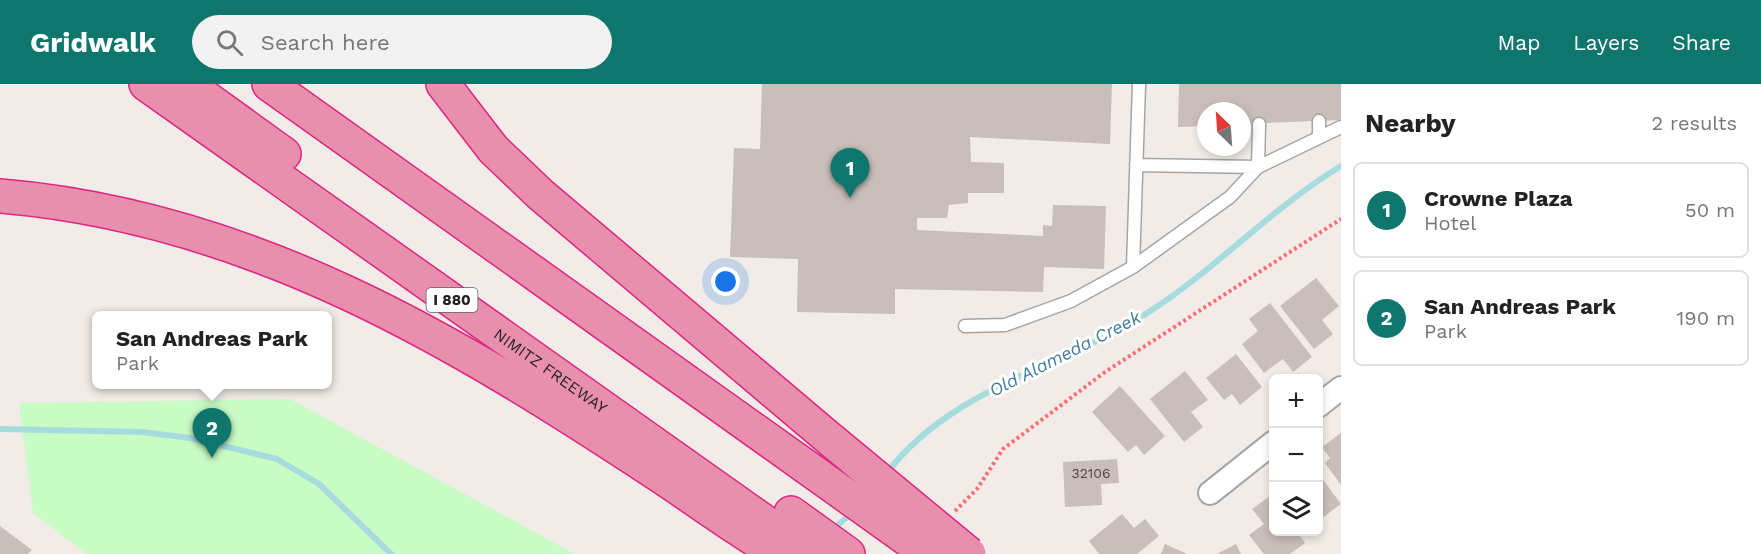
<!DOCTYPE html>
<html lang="en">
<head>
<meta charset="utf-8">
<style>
	body { margin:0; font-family:"Work Sans",sans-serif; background:#f2f2f2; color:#222 }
	.controls { position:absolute; right:18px; bottom:18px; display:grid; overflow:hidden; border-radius:9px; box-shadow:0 3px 9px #0003 }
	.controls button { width:54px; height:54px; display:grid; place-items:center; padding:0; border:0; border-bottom:2px solid #e0e0e0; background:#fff; color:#222; font:30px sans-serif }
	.compass { position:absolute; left:1197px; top:18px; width:54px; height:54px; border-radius:50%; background:#fff; box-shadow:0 3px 9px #0003; rotate:335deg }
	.you { position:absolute; left:726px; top:198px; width:21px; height:21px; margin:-15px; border:4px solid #fff; border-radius:50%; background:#1a73e8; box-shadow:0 0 0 9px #1a73e833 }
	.badge { display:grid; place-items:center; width:39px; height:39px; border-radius:50%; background:#0f766e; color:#fff; font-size:20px; font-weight:700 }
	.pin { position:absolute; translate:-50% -50px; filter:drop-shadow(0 2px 3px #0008) }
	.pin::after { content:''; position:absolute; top:32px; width:21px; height:18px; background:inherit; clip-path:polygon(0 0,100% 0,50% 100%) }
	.popup { position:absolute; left:92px; top:227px; width:240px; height:78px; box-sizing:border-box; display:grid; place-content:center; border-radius:9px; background:#fff; filter:drop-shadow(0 2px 4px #0005); font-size:20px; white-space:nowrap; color:#767676 }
	.popup b { font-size:22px; color:#222 }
	.popup::after { content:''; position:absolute; left:50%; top:100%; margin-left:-12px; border:12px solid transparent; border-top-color:#fff }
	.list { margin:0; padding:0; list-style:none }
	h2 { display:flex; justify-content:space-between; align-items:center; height:78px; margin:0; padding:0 24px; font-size:26px }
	h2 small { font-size:20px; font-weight:400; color:#767676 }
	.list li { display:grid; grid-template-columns:39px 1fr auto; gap:18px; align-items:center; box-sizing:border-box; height:96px; margin:0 12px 12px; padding:0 12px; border:2px solid #e0e0e0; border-radius:9px }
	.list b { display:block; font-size:22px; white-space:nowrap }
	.list p { margin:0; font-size:20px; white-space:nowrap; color:#767676 }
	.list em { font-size:20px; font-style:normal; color:#767676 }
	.icon { flex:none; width:33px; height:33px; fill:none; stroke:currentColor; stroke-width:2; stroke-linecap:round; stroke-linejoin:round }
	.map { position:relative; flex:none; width:1341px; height:470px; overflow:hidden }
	header { display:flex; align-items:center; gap:36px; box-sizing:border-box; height:84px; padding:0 30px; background:#0f766e; color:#fff }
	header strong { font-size:28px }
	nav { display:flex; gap:33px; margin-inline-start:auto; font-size:21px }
	.search { width:420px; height:54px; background:#f2f2f2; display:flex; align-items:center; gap:15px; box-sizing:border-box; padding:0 21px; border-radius:33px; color:#767676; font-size:22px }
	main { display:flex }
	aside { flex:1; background:#fff }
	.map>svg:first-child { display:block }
</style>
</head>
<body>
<header>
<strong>Gridwalk</strong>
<div class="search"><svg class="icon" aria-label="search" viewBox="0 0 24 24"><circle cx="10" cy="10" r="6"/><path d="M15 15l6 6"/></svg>Search here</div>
<nav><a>Map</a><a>Layers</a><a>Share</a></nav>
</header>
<main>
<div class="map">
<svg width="1341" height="470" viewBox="0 0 1341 470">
	<rect width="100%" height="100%" fill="#f1ece7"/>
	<path fill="#c9fbc5" d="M290 315 575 470H87L33 429 19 319Z"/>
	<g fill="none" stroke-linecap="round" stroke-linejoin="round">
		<path stroke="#a7dcdf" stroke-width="6" d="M0 345 142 348 190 354 277 375 319 400 391 470
			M887 389C951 303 1067 282 1152 226 1219 182 1273 123 1341 82
			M831 447 853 428"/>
	</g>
	<path fill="#c9beba" d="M762 0H1112L1110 60 970 53 971 78 1004 79V109H968V119L949 121 947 134H917V146L1043 152V141L1052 142 1053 121 1106 122 1104 185 1044 183 1043 208 895 205V230L797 228 798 175 730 173 734 64 760 65Z
		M1179 0H1341V36L1242 40V27H1206V42L1178 43Z
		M1316 194 1339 222 1322 236 1333 250 1314 265 1280 222Z
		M1270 219 1312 273 1293 288 1283 275 1264 289 1242 260 1258 247 1249 235Z
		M1236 270 1262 303 1240 321 1232 310 1224 316 1206 294Z
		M1185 287 1208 316 1191 328 1203 343 1184 358 1150 315Z
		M1120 302 1165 352 1144 371 1136 361 1128 368 1092 328Z
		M1341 349V401L1325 379 1330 374 1322 363Z
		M1117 375 1119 399 1101 400 1102 421 1065 423 1063 378Z
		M1318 389 1341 420 1318 437Z
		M1270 412 1274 416V448H1297L1305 459 1290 470H1264L1249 451 1264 440 1252 425Z
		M1122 430 1134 444 1145 435 1159 452 1137 470H1099L1089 457Z
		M0 442 32 466 28 470H0Z
		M1165 460 1187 470H1161Z
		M1236 460 1241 470H1217Z"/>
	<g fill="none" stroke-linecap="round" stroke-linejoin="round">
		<g stroke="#a5a5a5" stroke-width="15">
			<path id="lane" d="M1319 53V37
				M1136 81 1258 83 1259 40
				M1133 183 1139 0
				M965 242 1005 241 1071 217 1133 183 1230 113 1258 83 1341 43"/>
		</g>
		<g stroke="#a5a5a5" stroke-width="26">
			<path id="street" d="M1318 322 1341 304
				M1210 409 1274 358"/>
		</g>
		<g stroke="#df2583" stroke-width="36">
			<g id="highway">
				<path id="s1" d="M146 0 810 470"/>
				<path d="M187 0 284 70"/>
				<path d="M269 0 805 382"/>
				<path d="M443 0 493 65 540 110 831 356"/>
				<path d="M0 112C252 133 456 257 662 393 701 419 738 447 779 470"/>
				<path d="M791 429 848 470"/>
			</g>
		</g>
		<path stroke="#fc6d76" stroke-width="4" stroke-dasharray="3 3" stroke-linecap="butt" d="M955 427 977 405 1003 365 1105 288 1341 135"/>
		<use href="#lane" stroke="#fff" stroke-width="12"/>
		<use href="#street" stroke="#fff" stroke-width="22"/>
		<use href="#highway" stroke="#e98fae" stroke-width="33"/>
		<g stroke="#df2583" stroke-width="36" stroke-linecap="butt">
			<path id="highway-bridge" d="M831 356 969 470
				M805 382 928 470"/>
		</g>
		<use href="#highway-bridge" stroke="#e98fae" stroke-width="33"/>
	</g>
	<g text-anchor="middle" stroke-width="6" stroke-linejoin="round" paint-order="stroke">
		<g font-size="14" fill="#4b4847">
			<text x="1091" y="394">32106</text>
		</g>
		<rect fill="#fff" stroke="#646464" stroke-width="1.5" x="426.5" y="204" width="51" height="24" rx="4.5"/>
		<g font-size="15" font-weight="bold" fill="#212121">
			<text x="452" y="221">I 880</text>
		</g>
		<g font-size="16" fill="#212121" stroke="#fff">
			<text dy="6" stroke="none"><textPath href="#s1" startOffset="496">NIMITZ FREEWAY</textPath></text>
		</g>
		<g font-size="18" font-style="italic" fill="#417d9c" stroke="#fff">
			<text transform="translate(1065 270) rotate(-27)" y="6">Old Alameda Creek</text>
		</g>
	</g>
</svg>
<div class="controls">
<button>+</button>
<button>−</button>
<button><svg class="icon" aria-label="layers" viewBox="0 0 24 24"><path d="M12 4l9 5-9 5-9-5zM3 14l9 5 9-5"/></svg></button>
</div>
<svg class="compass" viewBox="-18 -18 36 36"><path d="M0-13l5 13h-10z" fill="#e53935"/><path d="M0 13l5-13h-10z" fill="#767676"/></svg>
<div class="you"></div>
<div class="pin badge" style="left:850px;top:114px">1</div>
<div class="pin badge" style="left:212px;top:374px">2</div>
<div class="popup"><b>San Andreas Park</b>Park</div>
</div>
<aside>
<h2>Nearby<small>2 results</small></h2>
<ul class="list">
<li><span class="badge">1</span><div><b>Crowne Plaza</b><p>Hotel</p></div><em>50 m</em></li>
<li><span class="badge">2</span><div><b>San Andreas Park</b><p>Park</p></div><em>190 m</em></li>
</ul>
</aside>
</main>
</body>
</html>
